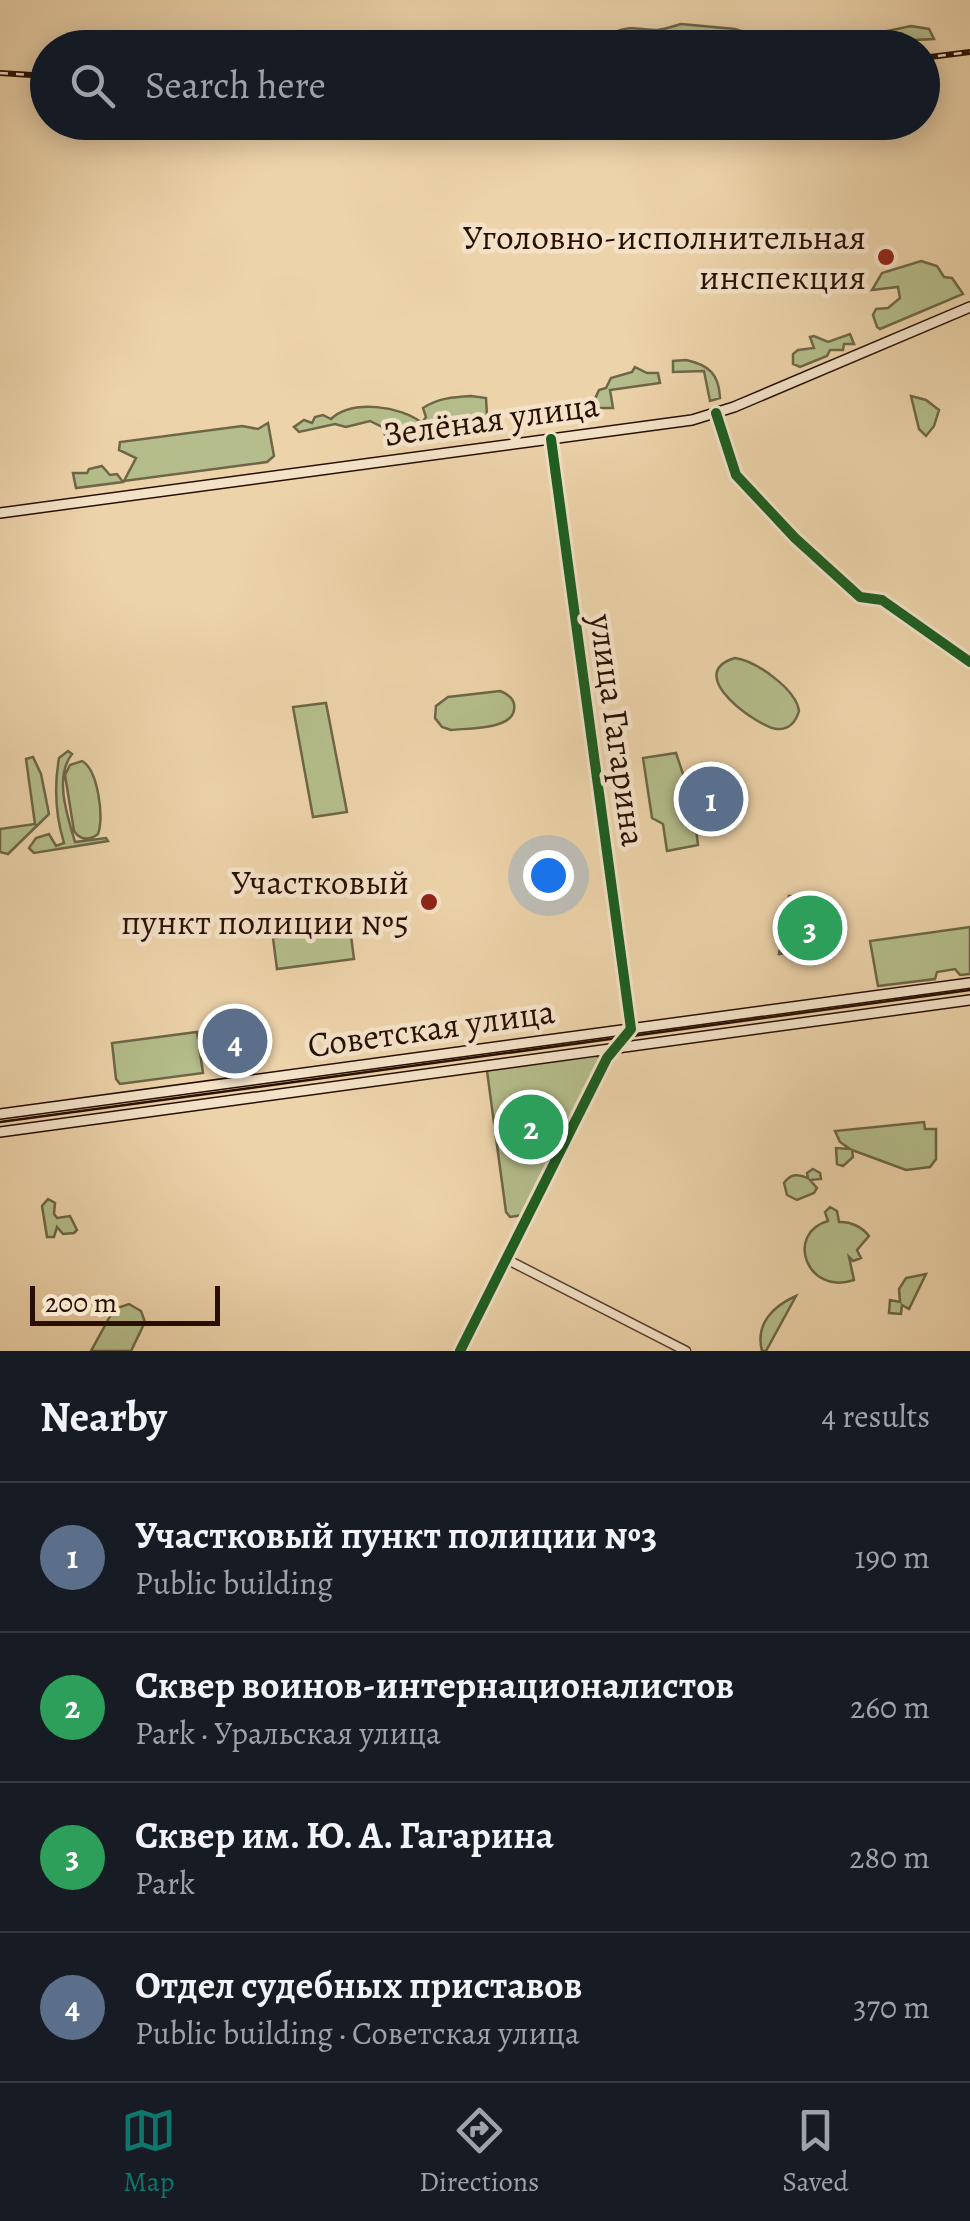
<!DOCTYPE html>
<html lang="en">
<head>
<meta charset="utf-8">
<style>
	body { margin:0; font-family:Alegreya,serif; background:#20242c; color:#f1f3f6 }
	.scale { position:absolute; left:30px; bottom:25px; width:190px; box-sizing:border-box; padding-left:10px; border:5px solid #280f01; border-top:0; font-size:28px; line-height:35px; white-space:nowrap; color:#280f01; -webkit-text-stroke:8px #f3e2c8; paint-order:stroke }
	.you { position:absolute; left:548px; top:875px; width:35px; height:35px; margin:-25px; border:8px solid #fff; border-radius:50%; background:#1a73e8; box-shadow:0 0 0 15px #1a73e833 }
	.badge { display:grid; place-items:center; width:65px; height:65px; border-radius:50%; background:#0f766e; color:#fff; font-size:32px; font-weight:700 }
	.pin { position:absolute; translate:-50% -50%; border:5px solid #fff; box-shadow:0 2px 10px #0006 }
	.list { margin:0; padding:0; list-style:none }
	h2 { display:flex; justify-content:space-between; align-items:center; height:130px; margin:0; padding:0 40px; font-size:42px }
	h2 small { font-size:32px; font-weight:400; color:#9ea1a6 }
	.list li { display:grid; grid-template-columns:65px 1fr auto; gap:30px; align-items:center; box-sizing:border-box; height:150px; padding:0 40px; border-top:2px solid #363941 }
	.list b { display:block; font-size:38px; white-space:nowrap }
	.list p { margin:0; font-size:32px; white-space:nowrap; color:#9ea1a6 }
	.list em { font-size:32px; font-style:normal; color:#9ea1a6 }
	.icon { flex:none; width:55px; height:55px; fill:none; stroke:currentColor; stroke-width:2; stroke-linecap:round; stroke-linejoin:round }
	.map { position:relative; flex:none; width:970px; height:1351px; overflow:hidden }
	.search { position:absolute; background:#171b24; box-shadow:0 5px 25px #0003; left:30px; right:30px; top:30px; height:110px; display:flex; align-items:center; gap:25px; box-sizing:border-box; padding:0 35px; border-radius:55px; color:#9ea1a6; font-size:38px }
	.sheet { height:730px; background:#171b24 }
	nav { display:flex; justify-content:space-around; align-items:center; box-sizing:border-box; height:140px; border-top:2px solid #363941; background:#171b24; font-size:28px; color:#9ea1a6 }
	nav a { display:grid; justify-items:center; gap:5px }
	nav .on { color:#0f766e }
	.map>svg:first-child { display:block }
</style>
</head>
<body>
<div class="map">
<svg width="970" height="1351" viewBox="0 0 970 1351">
	<rect width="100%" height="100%" fill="#edd3aa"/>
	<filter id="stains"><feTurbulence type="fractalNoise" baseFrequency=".002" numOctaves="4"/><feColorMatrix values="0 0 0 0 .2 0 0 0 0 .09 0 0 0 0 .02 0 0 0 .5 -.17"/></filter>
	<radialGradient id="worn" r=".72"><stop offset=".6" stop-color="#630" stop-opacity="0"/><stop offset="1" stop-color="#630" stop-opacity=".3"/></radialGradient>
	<path fill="#b4bd8b" stroke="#6e6646" stroke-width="2.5" d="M681 24 735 29 776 43 772 46 616 44 615 32C631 25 640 30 657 30 664 30 674 26 681 24Z
		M911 26 929 29 934 39 824 44 811 41 820 32 878 33Z
		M921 261 937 266 944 277 952 278 963 294 880 329 877 327 873 315 876 309 888 308 900 298 898 287 872 290 882 273Z
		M850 334 854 344H844L843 350H830L827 356 800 367 793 364V354L798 350 814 348 810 337 814 336 828 342Z
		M686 360C709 365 719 374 720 398L710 401 704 371 673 372V361Z
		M635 367 647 373H658L660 383 610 390 613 408H599L593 403 599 390 606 388 611 378 632 372Z
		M471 396 486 398 487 416H478L474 423 385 435 382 427 370 421 346 427 335 424 299 432 294 427 304 420 312 423 315 417 323 415 331 419C352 399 401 406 422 423L426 417 423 408C438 398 454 397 471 396Z
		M911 396 926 400 939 410 934 426 926 436 919 429Z
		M268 423 274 456 267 462 124 481 136 458 119 450 120 442 242 426 258 429Z
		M102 466 110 475 117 474 123 482 76 488 73 473H87L89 469Z
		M735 658C756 661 796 689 799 711 796 721 790 730 777 729 760 728 681 674 735 658Z
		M500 691C508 694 516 699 514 710 511 730 467 728 451 730L442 727 435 718 436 706 448 697Z
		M326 703 347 812 313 817 293 707Z
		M68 751 72 754C54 777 67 815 75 842L106 838 108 841 34 853 29 848 36 838 49 834 56 846 64 843C55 814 54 787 59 758Z
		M676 753 693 804 698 845 667 851 663 824 652 818 643 758Z
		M33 757 41 774 49 814 8 854 0 852V829L35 824 26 759Z
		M82 761C98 770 104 816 98 834 89 841 80 840 74 831L65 775 70 765Z
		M789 896 832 901 839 946 779 954Z
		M970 927V974L960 975 955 969 937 972 935 979 878 986 870 941Z
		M350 928 354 959 277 969 273 938Z
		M197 1032 203 1073 120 1084 116 1079 112 1043Z
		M592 1054 599 1057 601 1062 523 1215 510 1217 506 1212 487 1071 490 1067Z
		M924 1122 925 1129H936V1159L930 1167 906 1170 852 1150 853 1157 843 1166 837 1164 836 1148 850 1149 840 1142 835 1131Z
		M813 1169 820 1173 821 1179 810 1180 817 1188 814 1193 797 1200 787 1195 784 1183C791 1173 798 1174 808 1178L807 1173Z
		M48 1199 55 1203 54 1214 57 1218 70 1216 77 1230 74 1233 63 1234 57 1227 54 1237H47L42 1206Z
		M830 1207 837 1211 839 1222C850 1221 862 1227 869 1236L857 1250 861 1258 853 1261 849 1257 854 1280C806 1296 785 1233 828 1221L825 1212Z
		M926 1274 909 1309 902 1305 901 1314 889 1313 890 1300 900 1302 899 1289 906 1278Z
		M796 1296 766 1351H762C755 1324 773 1306 796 1296Z
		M129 1304 141 1311 145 1322 131 1351H91L114 1309Z"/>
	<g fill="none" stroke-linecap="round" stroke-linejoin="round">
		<g stroke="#59402b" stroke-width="10">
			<path id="minor" d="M716 413 736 475 795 538 860 597 882 600 970 662"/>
		</g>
		<g stroke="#59402b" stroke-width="11">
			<path id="tertiary" d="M506 1259 686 1351
				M460 1351 607 1058 631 1029 551 439"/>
		</g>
		<g stroke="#280f01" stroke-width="12">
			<path id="secondary" d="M0 513 692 420 734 407 970 307
				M0 1114 970 983
				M0 1132 970 1000"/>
		</g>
		<use href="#minor" stroke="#f3e2c8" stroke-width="6"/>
		<use href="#tertiary" stroke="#f3e2c8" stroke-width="8"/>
		<use href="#secondary" stroke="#f3e2c8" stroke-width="9"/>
		<path stroke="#280f01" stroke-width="2.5" d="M0 1122 970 990"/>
		<g stroke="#280f01" stroke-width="6">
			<path id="rail" d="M922 58 970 52
				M0 73 48 76"/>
		</g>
		<use href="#rail" stroke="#f3e2c8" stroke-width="2.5" stroke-dasharray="8" stroke-linecap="butt"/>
		<g stroke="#f3e2c8" stroke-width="16">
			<path id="cycleway" d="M716 413 736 475 795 538 860 597 882 600 970 662
				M460 1351 607 1058 631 1029 551 439"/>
		</g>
		<use href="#cycleway" stroke="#1b5e20" stroke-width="10"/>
	</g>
	<g fill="#8f2418" stroke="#f3e2c8" stroke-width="4">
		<circle cx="886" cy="257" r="10"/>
		<circle cx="429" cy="902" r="10"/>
	</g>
	<g text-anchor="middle" stroke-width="9" stroke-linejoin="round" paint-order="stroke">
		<g font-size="35" fill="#280f01" stroke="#f3e2c8" text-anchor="end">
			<text x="866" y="249">Уголовно-исполнительная<tspan x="866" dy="40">инспекция</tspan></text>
			<text x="409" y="894">Участковый<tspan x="409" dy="40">пункт полиции №5</tspan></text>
		</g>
		<g font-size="35" fill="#280f01" stroke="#f3e2c8">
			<text transform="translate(491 419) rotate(-8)" y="12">Зелёная улица</text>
			<text transform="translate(618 730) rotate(82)" y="12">улица Гагарина</text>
			<text transform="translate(431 1028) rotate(-8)" y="12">Советская улица</text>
		</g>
	</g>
	<rect width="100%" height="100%" filter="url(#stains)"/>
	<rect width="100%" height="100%" fill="url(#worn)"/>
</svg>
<div class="scale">200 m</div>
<div class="you"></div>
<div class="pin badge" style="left:711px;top:799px;background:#5c6f8a">1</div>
<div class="pin badge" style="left:531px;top:1127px;background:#2e9e5b">2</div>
<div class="pin badge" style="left:810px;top:928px;background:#2e9e5b">3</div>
<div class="pin badge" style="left:235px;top:1041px;background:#5c6f8a">4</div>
<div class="search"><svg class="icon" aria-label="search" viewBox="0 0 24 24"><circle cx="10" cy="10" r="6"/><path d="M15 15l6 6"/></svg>Search here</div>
</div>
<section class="sheet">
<h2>Nearby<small>4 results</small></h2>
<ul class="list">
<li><span class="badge" style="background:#5c6f8a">1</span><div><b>Участковый пункт полиции №3</b><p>Public building</p></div><em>190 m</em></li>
<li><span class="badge" style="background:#2e9e5b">2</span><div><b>Сквер воинов-интернационалистов</b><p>Park · Уральская улица</p></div><em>260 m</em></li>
<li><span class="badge" style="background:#2e9e5b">3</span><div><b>Сквер им. Ю. А. Гагарина</b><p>Park</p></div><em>280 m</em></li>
<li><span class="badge" style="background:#5c6f8a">4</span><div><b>Отдел судебных приставов</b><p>Public building · Советская улица</p></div><em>370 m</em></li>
</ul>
</section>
<nav>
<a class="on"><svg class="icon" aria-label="map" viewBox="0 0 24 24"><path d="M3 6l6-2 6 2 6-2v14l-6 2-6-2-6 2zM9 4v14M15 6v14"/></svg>Map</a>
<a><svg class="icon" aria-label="directions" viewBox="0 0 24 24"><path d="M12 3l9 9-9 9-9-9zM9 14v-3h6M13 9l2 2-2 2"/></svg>Directions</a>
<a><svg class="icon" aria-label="saved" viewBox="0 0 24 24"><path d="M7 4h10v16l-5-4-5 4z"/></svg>Saved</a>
</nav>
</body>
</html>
